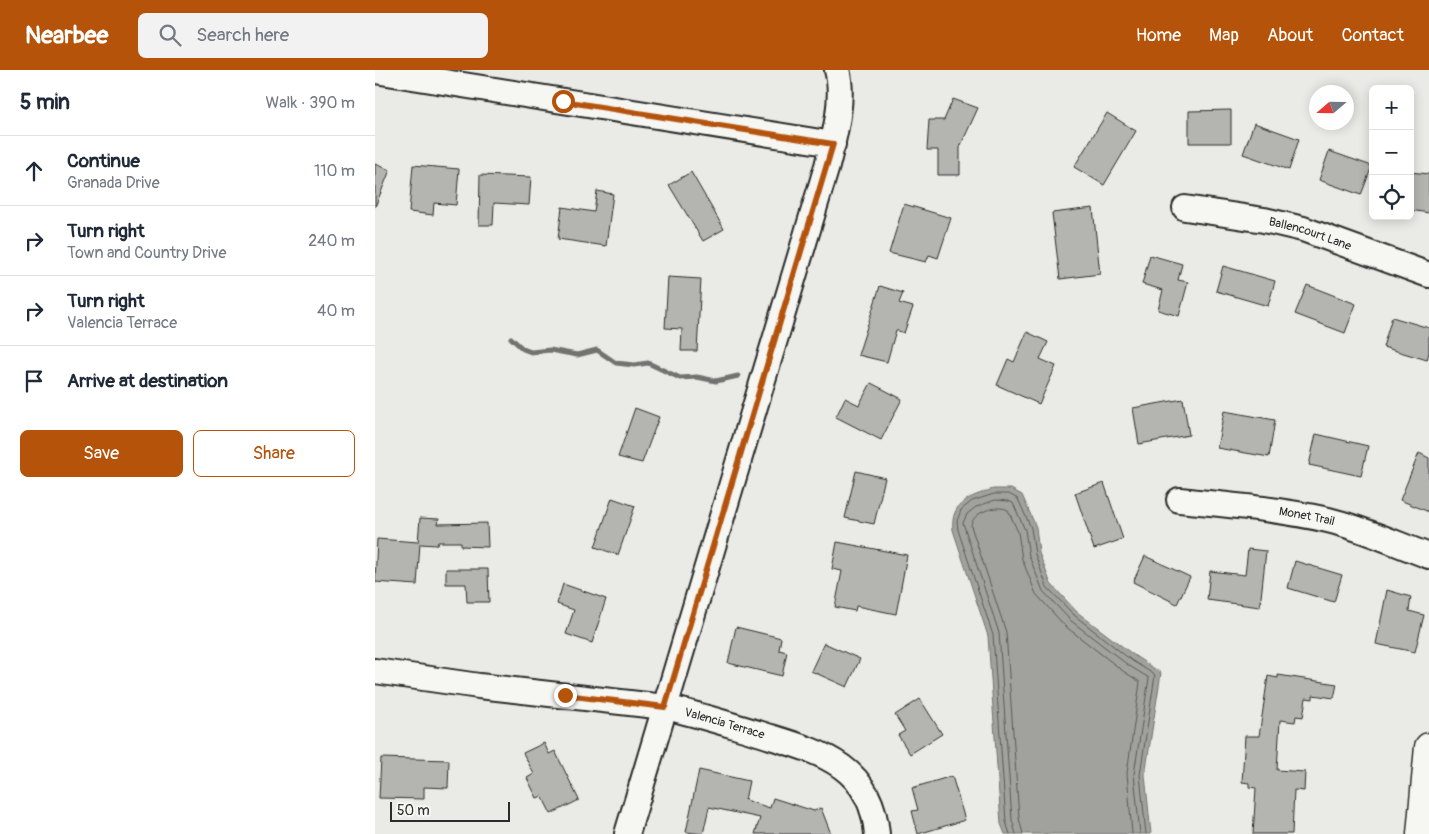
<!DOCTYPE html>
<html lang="en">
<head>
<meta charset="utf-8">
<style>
	body { margin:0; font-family:Pangolin,sans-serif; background:#f2f2f3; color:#1f2937 }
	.controls { position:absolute; right:15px; top:15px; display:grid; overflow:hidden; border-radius:8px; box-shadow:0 2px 12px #0003 }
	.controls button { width:45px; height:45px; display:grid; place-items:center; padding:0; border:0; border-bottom:1px solid #e0e1e3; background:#fff; color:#1f2937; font:25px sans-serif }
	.compass { position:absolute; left:934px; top:15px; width:45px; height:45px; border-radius:50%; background:#fff; box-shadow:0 2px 12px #0003; rotate:250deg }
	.scale { position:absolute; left:15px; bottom:12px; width:120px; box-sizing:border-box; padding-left:5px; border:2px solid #2b2b2b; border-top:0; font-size:14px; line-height:18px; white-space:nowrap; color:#2b2b2b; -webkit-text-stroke:4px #f6f6f2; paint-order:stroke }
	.stop { position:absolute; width:15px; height:15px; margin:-11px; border:4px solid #b45309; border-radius:50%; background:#fff }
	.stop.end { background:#b45309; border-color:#fff; box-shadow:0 1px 5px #0008 }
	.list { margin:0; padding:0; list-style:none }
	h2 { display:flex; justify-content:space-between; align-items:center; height:65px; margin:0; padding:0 20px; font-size:21px }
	h2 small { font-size:16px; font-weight:400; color:#747a83 }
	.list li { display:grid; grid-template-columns:32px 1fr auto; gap:15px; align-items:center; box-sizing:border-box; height:70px; padding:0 20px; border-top:1px solid #e0e1e3 }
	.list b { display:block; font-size:19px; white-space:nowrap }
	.list p { margin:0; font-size:16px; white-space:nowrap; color:#747a83 }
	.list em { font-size:16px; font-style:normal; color:#747a83 }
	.actions { display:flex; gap:10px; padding:15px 20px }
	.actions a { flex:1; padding:11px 0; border:1px solid #b45309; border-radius:8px; text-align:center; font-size:18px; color:#b45309 }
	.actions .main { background:#b45309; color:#fff }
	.icon { flex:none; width:28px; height:28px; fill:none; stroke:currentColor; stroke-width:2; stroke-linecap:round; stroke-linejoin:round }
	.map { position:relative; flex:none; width:1054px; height:764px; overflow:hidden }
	header { display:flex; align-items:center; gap:30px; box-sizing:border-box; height:70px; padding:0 25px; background:#b45309; color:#fff }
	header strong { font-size:24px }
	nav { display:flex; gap:28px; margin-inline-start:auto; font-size:18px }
	.search { width:350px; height:45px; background:#f2f2f3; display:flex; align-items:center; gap:12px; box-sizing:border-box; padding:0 18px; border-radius:8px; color:#747a83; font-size:19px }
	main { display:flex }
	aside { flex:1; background:#fff }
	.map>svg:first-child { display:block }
</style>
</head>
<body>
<header>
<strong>Nearbee</strong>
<div class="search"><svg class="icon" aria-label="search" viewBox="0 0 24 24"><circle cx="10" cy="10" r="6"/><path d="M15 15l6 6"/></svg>Search here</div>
<nav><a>Home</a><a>Map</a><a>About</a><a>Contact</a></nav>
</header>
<main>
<aside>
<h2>5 min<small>Walk · 390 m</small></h2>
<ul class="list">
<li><svg class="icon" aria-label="ahead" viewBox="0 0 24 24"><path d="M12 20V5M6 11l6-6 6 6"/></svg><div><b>Continue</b><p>Granada Drive</p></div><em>110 m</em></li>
<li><svg class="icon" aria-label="right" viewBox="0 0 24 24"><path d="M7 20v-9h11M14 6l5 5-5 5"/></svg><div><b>Turn right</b><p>Town and Country Drive</p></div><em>240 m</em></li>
<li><svg class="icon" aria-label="right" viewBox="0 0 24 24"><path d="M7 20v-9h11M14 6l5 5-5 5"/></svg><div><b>Turn right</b><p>Valencia Terrace</p></div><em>40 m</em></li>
<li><svg class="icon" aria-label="arrive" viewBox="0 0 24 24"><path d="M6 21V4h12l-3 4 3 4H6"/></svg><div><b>Arrive at destination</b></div></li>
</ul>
<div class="actions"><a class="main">Save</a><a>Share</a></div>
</aside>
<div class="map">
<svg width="1054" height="764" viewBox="0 0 1054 764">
	<rect width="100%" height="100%" fill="#eaeae6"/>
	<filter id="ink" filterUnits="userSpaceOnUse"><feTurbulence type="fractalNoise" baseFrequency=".02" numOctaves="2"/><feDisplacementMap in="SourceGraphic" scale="10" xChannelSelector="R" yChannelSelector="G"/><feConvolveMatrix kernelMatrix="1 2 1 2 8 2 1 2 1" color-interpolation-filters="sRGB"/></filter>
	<g filter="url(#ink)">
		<path fill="#a1a19e" stroke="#727270" d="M618 419H636L647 425 661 457 664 483 676 514 702 542 760 586 786 603 770 705 776 764H630L626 754 613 566 578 460C575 432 595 427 618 419Z"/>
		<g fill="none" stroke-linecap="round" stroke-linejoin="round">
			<path stroke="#5a5a59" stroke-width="1" d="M635 764 631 752 618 565 583 460 582 451 586 440 597 431 619 424H634L643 429 656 458 660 484 672 517 699 545 756 590 780 605 765 705 771 764
				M641 764 637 750 624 563 588 453 592 444 601 437 620 430 633 431 638 433 650 460 654 486 668 521 695 550 753 595 774 608 759 704 765 764
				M648 764 644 748 631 562 596 456C597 442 622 434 633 440L643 462 647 489 661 524 690 556 748 601 765 612 752 703 757 764"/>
			<path stroke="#727270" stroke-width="5" d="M136 268 148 279 156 282 175 280 202 285 222 280 241 293 259 295 273 293 305 308 322 307 341 311 363 306"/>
		</g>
		<path fill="#b4b4b1" stroke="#2b2b2b" d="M578 29 603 38 585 77V105H563V80H552L554 50H569Z
			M856 40V73H814V41Z
			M732 43 761 61 729 115 699 97Z
			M879 53 924 69 914 100 868 84Z
			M954 81 997 96 986 125 944 110Z
			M0 94 15 100 0 137Z
			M38 95 84 99 81 135 59 133 58 145 34 142Z
			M316 102 349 159 328 171 294 115Z
			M1035 102 1054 104V143L1035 140Z
			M105 105 156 107 154 135 119 133 118 155H104Z
			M222 121 238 124 231 176 183 169 187 137 219 142Z
			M529 134 576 148 563 188 554 185 551 192 514 183Z
			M718 138 725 204 685 209 677 143Z
			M775 185 807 194 803 210 813 212 804 246 783 240 788 220 767 214Z
			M848 196 900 211 893 236 841 221Z
			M293 207 326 209 322 281H306L307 259 290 258Z
			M932 215 981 234 970 263 920 244Z
			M505 216 528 223 524 233 538 237 529 263 521 260 512 292 483 285Z
			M1017 247 1054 258V282L1052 290 1008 277Z
			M652 262 673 272 665 289 681 296 664 334 622 315 633 289 639 292Z
			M496 313 527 329 506 370 461 347 470 328 484 335Z
			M808 329 814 365 764 374 758 338Z
			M260 338 284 347 267 393 243 387Z
			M849 341 900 350 894 387 842 378Z
			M941 364 993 376 986 406 934 395Z
			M1044 383 1054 388V442L1025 430Z
			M481 401 510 408 499 454 470 448Z
			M729 413 748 469 719 479 700 423Z
			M237 428 260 436 243 485 220 477Z
			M45 448 64 449 63 454 112 453 113 477 86 476V472H63L62 475 45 474 42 515 0 512 2 469 43 472Z
			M462 472 532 485 521 544 481 536 480 541 460 537 467 501 457 499Z
			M873 479 891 481 885 537 832 530 835 501 870 505Z
			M770 486 815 507 802 534 758 512Z
			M920 491 967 505 959 532 913 518Z
			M71 499H113L114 532H92L91 514H71Z
			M188 514 231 529 217 573 191 564 199 540 182 534Z
			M1012 520 1036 527 1034 541 1049 545 1040 582 1001 574Z
			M361 557 406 568 404 580 412 582 407 606 353 593Z
			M449 573 485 589 472 617 436 601Z
			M903 605 962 614 959 628 938 625V629L931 628 928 647 921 646 920 652 905 650 902 700 930 702 929 721 919 720 917 764H878L881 718 874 717V713L867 712 870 666H884L893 606 903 608Z
			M545 629 567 664 535 684 523 665 530 661 520 645Z
			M169 673 174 684 180 681 204 730 176 744 167 726 162 728 152 708 159 704 148 683Z
			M6 688 74 690 73 718 49 717V729L4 728Z
			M324 700 374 711 370 730 395 738 398 728 439 741 446 738 456 764H380L385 748 334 737 328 764 311 762Z
			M577 706 590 750 543 764 537 741 543 740 537 718Z"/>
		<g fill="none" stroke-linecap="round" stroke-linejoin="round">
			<g stroke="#2b2b2b" stroke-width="28">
				<g id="minor">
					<path d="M0 1 458 74"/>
					<path id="s1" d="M810 138 889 150 928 159 1054 205"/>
					<path id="s2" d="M804 430C854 435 904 439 953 450 987 458 1021 474 1054 486"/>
					<path id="s3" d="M0 601 104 616 290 637C322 644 352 654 383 663 440 681 496 692 502 764"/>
					<path d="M252 764 452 96C459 68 470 28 462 0"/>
				</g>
			</g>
			<g stroke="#2b2b2b" stroke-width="31">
				<path id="major" d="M1046 764 1054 677"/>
			</g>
			<use href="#minor" stroke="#f6f6f2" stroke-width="24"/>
			<use href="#major" stroke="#f6f6f2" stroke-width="28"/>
		</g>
	</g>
	<g fill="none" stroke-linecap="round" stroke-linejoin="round" filter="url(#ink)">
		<path stroke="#b45309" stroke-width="6" d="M188 31 458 74 290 637 190 625"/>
	</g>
	<g text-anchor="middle" stroke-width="4.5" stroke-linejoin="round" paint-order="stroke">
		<g font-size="12" fill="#2b2b2b" stroke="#f6f6f2">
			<text dy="4" stroke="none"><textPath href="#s1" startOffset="128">Ballencourt Lane</textPath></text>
			<text dy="4" stroke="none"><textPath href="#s2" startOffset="129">Monet Trail</textPath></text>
			<text dy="4" stroke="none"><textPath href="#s3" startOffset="354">Valencia Terrace</textPath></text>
		</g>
	</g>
</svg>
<div class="controls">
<button>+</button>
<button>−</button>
<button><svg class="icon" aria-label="locate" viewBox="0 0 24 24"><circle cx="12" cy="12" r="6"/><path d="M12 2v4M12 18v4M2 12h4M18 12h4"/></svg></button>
</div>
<svg class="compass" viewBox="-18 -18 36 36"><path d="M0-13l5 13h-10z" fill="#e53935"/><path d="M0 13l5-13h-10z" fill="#747a83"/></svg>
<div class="scale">50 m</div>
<div class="stop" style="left:188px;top:31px"></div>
<div class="stop end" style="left:190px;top:625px"></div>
</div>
</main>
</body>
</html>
